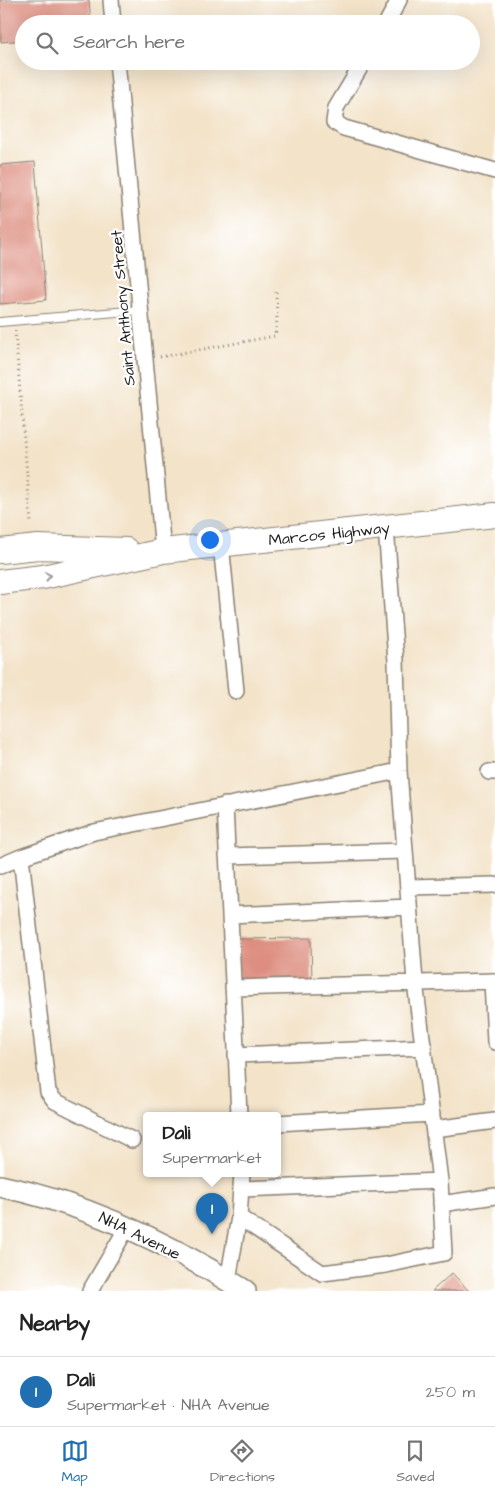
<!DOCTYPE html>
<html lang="en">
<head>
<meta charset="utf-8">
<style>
	body { margin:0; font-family:"Architects Daughter",sans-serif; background:#f2f2f2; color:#222 }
	.you { position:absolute; left:209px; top:539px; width:18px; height:18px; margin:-12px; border:4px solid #fff; border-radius:50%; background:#1a73e8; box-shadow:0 0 0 8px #1a73e833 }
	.badge { display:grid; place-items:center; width:32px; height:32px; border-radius:50%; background:#1f6fb2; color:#fff; font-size:16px; font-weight:700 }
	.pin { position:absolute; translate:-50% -41px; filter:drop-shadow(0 1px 2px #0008) }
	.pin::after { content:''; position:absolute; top:26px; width:18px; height:15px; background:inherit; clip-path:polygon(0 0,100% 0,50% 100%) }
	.popup { position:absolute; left:143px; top:1112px; width:138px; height:65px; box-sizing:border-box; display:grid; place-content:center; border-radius:5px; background:#fff; filter:drop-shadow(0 1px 4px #0005); font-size:16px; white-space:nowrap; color:#767676 }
	.popup b { font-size:19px; color:#222 }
	.popup::after { content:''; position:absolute; left:50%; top:100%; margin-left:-10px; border:10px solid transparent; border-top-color:#fff }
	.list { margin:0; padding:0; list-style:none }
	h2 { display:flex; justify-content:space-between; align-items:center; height:65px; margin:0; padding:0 20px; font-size:21px }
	h2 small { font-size:16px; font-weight:400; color:#767676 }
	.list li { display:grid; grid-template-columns:32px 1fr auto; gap:15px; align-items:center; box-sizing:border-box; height:70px; padding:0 20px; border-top:1px solid #e0e0e0 }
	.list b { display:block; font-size:19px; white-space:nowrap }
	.list p { margin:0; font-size:16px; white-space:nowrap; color:#767676 }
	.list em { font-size:16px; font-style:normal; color:#767676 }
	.icon { flex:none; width:28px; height:28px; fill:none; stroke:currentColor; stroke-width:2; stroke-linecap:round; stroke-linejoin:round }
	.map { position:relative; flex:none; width:495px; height:1291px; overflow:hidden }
	.search { position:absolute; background:#fff; box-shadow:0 5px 20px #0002; left:15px; right:15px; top:15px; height:55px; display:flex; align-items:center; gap:12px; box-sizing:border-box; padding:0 18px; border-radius:28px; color:#767676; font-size:19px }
	.sheet { height:135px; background:#fff }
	nav { display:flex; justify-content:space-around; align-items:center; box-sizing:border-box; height:70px; border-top:1px solid #e0e0e0; background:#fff; font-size:14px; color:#767676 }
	nav a { display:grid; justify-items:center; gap:2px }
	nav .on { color:#1f6fb2 }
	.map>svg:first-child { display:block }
</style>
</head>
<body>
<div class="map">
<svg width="495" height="1291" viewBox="0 0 495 1291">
	<rect width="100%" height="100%" fill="#fff"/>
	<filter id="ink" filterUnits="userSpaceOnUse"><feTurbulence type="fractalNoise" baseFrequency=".02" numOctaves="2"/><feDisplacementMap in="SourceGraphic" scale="10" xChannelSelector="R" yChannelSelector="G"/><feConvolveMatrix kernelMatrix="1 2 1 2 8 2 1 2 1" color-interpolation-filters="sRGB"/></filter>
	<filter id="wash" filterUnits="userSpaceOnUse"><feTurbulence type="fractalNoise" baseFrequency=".0096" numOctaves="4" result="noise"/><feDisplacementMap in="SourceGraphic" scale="20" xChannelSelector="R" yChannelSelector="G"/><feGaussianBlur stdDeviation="1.12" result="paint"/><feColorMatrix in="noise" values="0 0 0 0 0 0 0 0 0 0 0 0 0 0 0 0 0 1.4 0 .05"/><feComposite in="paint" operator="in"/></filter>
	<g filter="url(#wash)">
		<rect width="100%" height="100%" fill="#f3e3c9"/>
		<g id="blocks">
			<path fill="#dd8e80" d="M0 0H89L91 24H24V40L1 42Z
				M35 162 46 300 0 304V165Z
				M311 938 312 984 238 985 237 939Z
				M452 1273 469 1291H432Z"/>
		</g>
	</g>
	<g filter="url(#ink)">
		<use href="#blocks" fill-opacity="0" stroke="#888072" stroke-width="1"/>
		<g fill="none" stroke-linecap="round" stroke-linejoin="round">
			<g stroke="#888072" stroke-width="10">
				<path id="lane" d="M0 322 140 310"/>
			</g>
			<g stroke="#888072" stroke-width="18">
				<path id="street" d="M111 0 113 24
					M386 24 399 0
					M117 61 163 551
					M364 61 336 108 334 122 344 128 495 171
					M221 544 236 691
					M489 772H495
					M225 805 239 1115
					M227 856 405 851
					M21 857 48 1092 55 1101 132 1140
					M0 866 21 857 94 832 399 771
					M408 887 495 885
					M230 915 409 907
					M492 981 495 1042
					M233 988 495 981
					M236 1055 424 1047
					M277 1123 432 1114
					M434 1129 495 1121
					M242 1189 440 1181
					M441 1204 495 1196
					M239 1217 322 1273 386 1265 444 1253 440 1181 415 982 399 771 396 661 386 527
					M228 1280 239 1217 242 1173
					M90 1291 128 1226"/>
			</g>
			<g stroke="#888072" stroke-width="24">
				<path id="secondary" d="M0 1186C88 1204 169 1243 245 1291"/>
			</g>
			<g stroke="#888072" stroke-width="26">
				<path id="primary" d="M0 551 38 547 126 550
					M0 582 43 577 163 551 495 515"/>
			</g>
			<path stroke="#888072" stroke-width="3" stroke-dasharray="1 4" stroke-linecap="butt" d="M15 331 31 523
				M160 357 275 336 277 320 276 291"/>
			<use href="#lane" stroke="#fff" stroke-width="8"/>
			<use href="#street" stroke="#fff" stroke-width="15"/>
			<use href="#secondary" stroke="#fff" stroke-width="21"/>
			<use href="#primary" stroke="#fff" stroke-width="24"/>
		</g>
		<defs><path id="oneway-chevron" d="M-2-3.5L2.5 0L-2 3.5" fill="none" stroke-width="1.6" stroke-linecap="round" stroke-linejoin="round" transform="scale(1.25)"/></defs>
		<use stroke="#999" href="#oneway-chevron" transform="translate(48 576) rotate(-11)"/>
	</g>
	<g text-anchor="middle" stroke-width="4.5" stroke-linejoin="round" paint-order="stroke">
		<g font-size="16" fill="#1c1c1c" stroke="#fff">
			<text transform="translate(122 308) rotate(-95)" y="6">Saint Anthony Street</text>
			<text transform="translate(329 533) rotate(-6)" y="6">Marcos Highway</text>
			<text transform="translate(140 1235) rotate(26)" y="6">NHA Avenue</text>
		</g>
	</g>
</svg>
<div class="you"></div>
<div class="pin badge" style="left:212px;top:1234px">1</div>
<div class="popup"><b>Dali</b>Supermarket</div>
<div class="search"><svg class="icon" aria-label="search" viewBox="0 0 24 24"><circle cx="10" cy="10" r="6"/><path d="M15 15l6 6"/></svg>Search here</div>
</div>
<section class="sheet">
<h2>Nearby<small></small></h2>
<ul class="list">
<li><span class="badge">1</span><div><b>Dali</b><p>Supermarket · NHA Avenue</p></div><em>250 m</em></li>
</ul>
</section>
<nav>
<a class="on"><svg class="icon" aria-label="map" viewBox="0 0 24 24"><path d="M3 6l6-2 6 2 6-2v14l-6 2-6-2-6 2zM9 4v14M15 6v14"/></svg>Map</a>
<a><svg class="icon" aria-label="directions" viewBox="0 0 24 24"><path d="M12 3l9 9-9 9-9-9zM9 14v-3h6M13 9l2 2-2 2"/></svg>Directions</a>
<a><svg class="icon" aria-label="saved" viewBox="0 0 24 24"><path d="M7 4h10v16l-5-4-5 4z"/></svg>Saved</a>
</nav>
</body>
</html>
